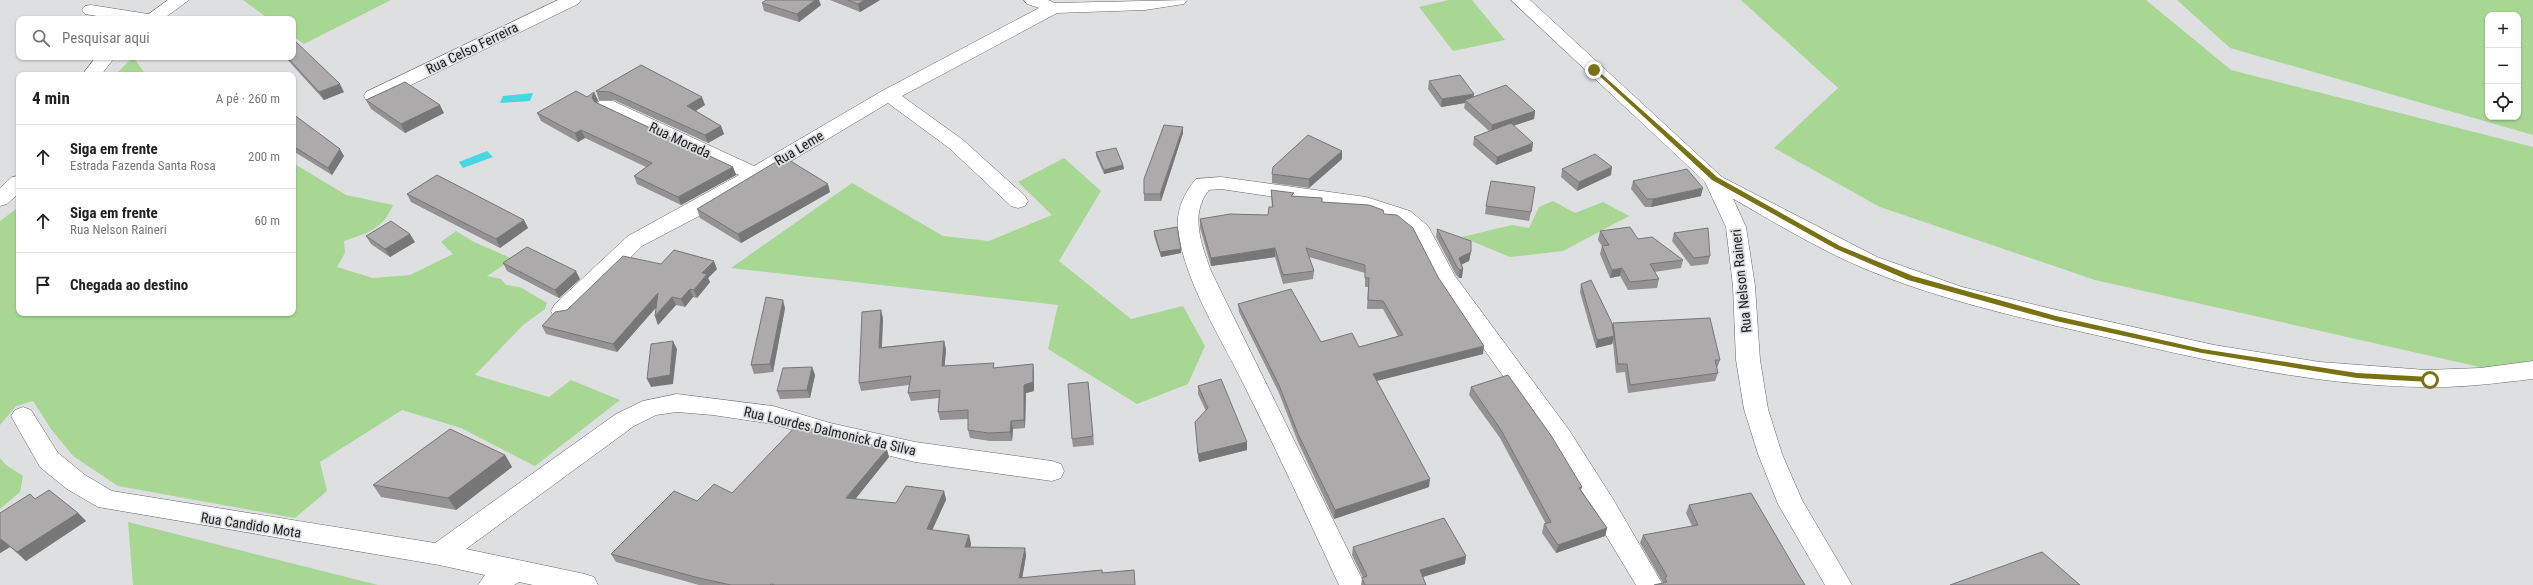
<!DOCTYPE html>
<html lang="pt">
<head>
<meta charset="utf-8">
<style>
	body { margin:0; font-family:"Roboto Condensed",sans-serif; background:#f6f6f6; color:#222 }
	.controls { position:absolute; right:12px; top:12px; display:grid; overflow:hidden; border-radius:8px; box-shadow:0 1px 3px #0004 }
	.controls button { width:36px; height:36px; display:grid; place-items:center; padding:0; border:0; border-bottom:1px solid #e0e0e0; background:#fff; color:#222; font:20px sans-serif }
	.stop { position:absolute; width:12px; height:12px; margin:-9px; border:3px solid #787215; border-radius:50%; background:#fff }
	.stop.end { background:#787215; border-color:#fff; box-shadow:0 1px 4px #0008 }
	.list { margin:0; padding:0; list-style:none }
	h2 { display:flex; justify-content:space-between; align-items:center; height:52px; margin:0; padding:0 16px; font-size:17px }
	h2 small { font-size:13px; font-weight:400; color:#767676 }
	.list li { display:grid; grid-template-columns:26px 1fr auto; gap:12px; align-items:center; box-sizing:border-box; height:64px; padding:0 16px; border-top:1px solid #e0e0e0 }
	.list b { display:block; font-size:15px; white-space:nowrap }
	.list p { margin:0; font-size:13px; white-space:nowrap; color:#767676 }
	.list em { font-size:13px; font-style:normal; color:#767676 }
	.icon { flex:none; width:22px; height:22px; fill:none; stroke:currentColor; stroke-width:2; stroke-linecap:round; stroke-linejoin:round }
	.map { position:relative; flex:none; width:2533px; height:585px; overflow:hidden }
	.search { position:absolute; background:#fff; box-shadow:0 1px 3px #0004; left:16px; top:16px; width:280px; height:44px; display:flex; align-items:center; gap:10px; box-sizing:border-box; padding:0 14px; border-radius:8px; color:#767676; font-size:15px }
	.panel { position:absolute; background:#fff; box-shadow:0 1px 3px #0004; left:16px; top:72px; width:280px; height:244px; border-radius:8px }
	.map>svg:first-child { display:block }
</style>
</head>
<body>
<div class="map">
<svg width="2533" height="585" viewBox="0 0 2533 585">
	<rect width="100%" height="100%" fill="#dedfe1"/>
	<path fill="#a7d793" fill-rule="evenodd" d="M243 0H391L304 44 293 36V19H269Z
		M1449 0H1472L1505 40 1453 51 1419 7Z
		M1741 0H2146L2231 70 2533 147V379L2095 280 1880 207 1774 148 1838 88Z
		M2177 0H2533V135L2230 48ZM2488 15H2518V117H2488Z
		M133 57 146 75H115Z
		M1064 158 1101 191 1059 261 1131 319 1183 306 1205 346 1188 384 1137 404 1048 349 1058 305 731 268 852 183 943 236 989 241 1052 215 1018 182Z
		M293 163 346 195 393 205C382 230 369 232 344 241L345 253 337 267 373 278 410 275 453 254 441 242 456 231 474 242 513 259 487 276 501 279 506 285 520 287 547 303 545 309 523 325 475 375 549 397 571 380 620 400 535 466 461 428 402 410 320 462 327 491 295 518 118 486 73 456 51 429 33 401 16 406 0 425V221L19 207V313H293Z
		M1553 201 1575 213 1603 202 1629 216 1563 251 1510 257 1462 237 1512 225 1529 228 1539 207Z
		M0 458 6 465 23 476 20 492 0 509Z
		M128 522 378 585H133Z"/>
	<path fill="#46d7e1" d="M533 93 530 101 500 103 503 96Z
		M487 151 493 157 463 168 459 162Z"/>
	<g fill="none" stroke-linecap="round" stroke-linejoin="round">
		<g stroke="#666769" stroke-width="1">
			<path id="minor" d="M558 0H581L578 4 380 100H366L364 96 366 92Z
				M1024 0H1048L1055 3 1187 0 1184 4 1145 10 1057 13 902 96 963 140 1025 196 1028 201 1025 206 1018 208 1011 206 949 148 888 103 699 216 642 246 570 317 562 319 554 317 551 311 554 305 628 236 739 175 599 109 597 105 599 101H613L754 166 882 91 1039 8 1027 4Z
				M91 5 148 14 154 15 157 19H115L85 14 82 10 85 6Z
				M1714 173 1877 257 1962 287 2048 308 2214 345 2320 362 2426 370 2480 368 2533 361V379C2497 383 2461 388 2425 387 2318 386 2213 362 2109 338 2026 319 1942 301 1863 268 1809 245 1758 212 1707 184L1704 179 1707 174Z
				M1221 177 1366 197 1410 211 1428 226 1455 276 1569 430 1613 499 1663 585H1636L1551 444 1438 284 1413 235 1396 221 1363 210 1221 189 1209 190C1189 214 1202 246 1211 271L1365 585H1339C1308 518 1277 451 1244 385 1221 338 1184 281 1178 229 1176 211 1184 193 1196 179Z
				M677 394 773 406 830 423 915 442 1052 461 1061 464 1064 471 1061 478 1052 481 915 462 830 441 773 424 713 415 677 412 656 415 634 426 466 549 585 574 594 577 598 585H533L519 582 514 585H478L485 575 439 565 98 507 67 489 40 467 11 416 15 410 23 407 31 410 58 453 85 475 112 491 435 543 616 414 643 401Z"/>
		</g>
		<g stroke="#666769" stroke-width="1">
			<path id="secondary" d="M1511 0H1530L1724 179 1746 227 1755 286 1760 360 1768 409 1782 454 1802 500 1852 585H1825L1778 504 1758 454 1744 409 1736 360 1733 286 1726 227 1705 182Z"/>
		</g>
		<g stroke="#666769" stroke-width="1">
			<path id="trunk" d="M168 0H189L163 19H142Z
				M96 57H115L101 75H82Z
				M19 176V193L7 204 0 206V188L12 177Z"/>
		</g>
		<use href="#minor" fill="#fff" fill-rule="evenodd"/>
		<use href="#secondary" fill="#fff" fill-rule="evenodd"/>
		<use href="#trunk" fill="#fff" fill-rule="evenodd"/>
	</g>
	<path fill="#949293" d="M830 0H880L860 12Z
		M762 3 821 5 799 22 764 11Z
		M285 57H293L344 92 324 100Z
		M641 65 705 105 696 111 721 126 724 134 708 143 614 100H599L596 91Z
		M1429 81 1473 97 1535 111 1534 119 1513 126 1532 151 1496 165 1473 145 1474 137 1489 131 1464 108 1465 103 1441 107 1428 89Z
		M366 100 444 113 405 133 371 109Z
		M598 100 597 103 733 167 736 175 681 205 637 184 634 176 646 167 585 138 578 142 541 121 537 113Z
		M293 114 344 156 332 175 293 151Z
		M1183 127V133L1161 201H1144V194Z
		M1096 152 1123 165 1124 169 1104 174 1096 156Z
		M1342 159 1309 188 1272 183V174Z
		M1562 169 1611 175 1577 191 1561 177Z
		M1633 181 1701 196 1651 207H1645L1631 189Z
		M1271 190 1294 196 1322 202 1384 214 1438 277 1483 354 1377 381 1429 487 1334 519 1298 442 1279 393 1239 312 1238 304 1321 342 1359 347 1398 336 1383 309H1367L1368 287H1365V273L1309 257 1314 271 1313 279 1283 284 1275 257 1211 266 1200 228V219L1268 215 1272 207Z
		M830 192 741 243 700 218 697 209Z
		M407 194 524 220 528 228 500 248 411 202Z
		M1486 206 1531 212 1529 221 1485 214Z
		M1437 229 1471 252 1469 261 1461 265 1462 278H1459L1456 275 1436 237Z
		M1154 231 1181 249V253L1161 257 1154 236Z
		M1600 231 1638 239 1683 260 1681 268 1654 272 1659 279 1657 288 1628 290 1620 276 1610 278 1600 254 1602 246 1598 240Z
		M1674 233 1710 256 1708 264 1691 266 1672 241Z
		M366 236 415 242 390 257 371 244Z
		M503 263 580 279 559 298 507 271Z
		M661 264 717 269 708 278 710 282 697 298 693 297 685 307 676 305 658 325 655 316 656 307 617 352 546 334 542 326 567 310Z
		M1581 284 1612 327 1613 323 1720 360 1717 368 1718 373 1715 381 1628 393 1625 372 1616 373 1613 343 1612 344 1596 348 1580 292Z
		M785 308 773 372 754 374 751 365Z
		M881 310 883 319 882 347 944 341 946 350 944 366 995 368 1033 364 1034 372V391L1026 393 1025 428 1013 429 1012 441H990L970 438 968 430V419L940 420 938 412 939 398 911 401 908 393 909 385 861 391 859 383Z
		M812 367 815 375 810 398 780 399 777 391Z
		M1088 382 1094 445 1073 447 1072 439Z
		M1198 386 1247 450 1199 462 1195 422 1206 411 1198 394Z
		M1471 387 1582 487 1581 490 1607 528 1605 536 1556 553 1542 533 1544 524H1546L1500 438 1469 395Z
		M505 455 512 467 456 510 381 497 373 485Z
		M889 457 855 499 896 503 944 491 946 500 932 530 969 535 971 544 970 548H1025L1026 556 1022 578 1102 570 1103 573 1134 570 1135 585H699L616 562 611 554 697 501 732 493Z
		M35 499 78 513 86 521 26 561 10 547 0 553V513Z
		M1689 505 1800 577 1663 583 1640 543 1643 535 1692 526 1686 513Z
		M1353 547 1465 564 1423 577 1426 585H1361L1362 578H1363L1352 555Z"/>
	<path fill="#787778" d="M815 0H819L821 5 799 22 797 14Z
		M865 0H880L860 12 858 4Z
		M340 84 344 92 324 100 319 92Z
		M594 92 598 100 596 106 592 98Z
		M1474 94 1473 102 1465 100V103L1441 107 1442 99Z
		M702 97 705 105 690 114 687 106Z
		M440 105 444 113 405 133 401 124Z
		M1535 111 1534 119 1491 133 1492 125Z
		M721 126 724 134 708 143 705 135Z
		M1183 127V133L1161 201 1160 194Z
		M581 130 585 138 578 142 575 133Z
		M1533 143 1532 151 1496 165 1497 157Z
		M340 149 344 156 332 175 328 168Z
		M1342 151V159L1309 188V179Z
		M1123 165 1124 169 1104 174V170Z
		M733 167 736 175 681 205 678 197Z
		M1612 167 1611 175 1577 191 1579 182Z
		M828 184 830 192 741 243 738 234Z
		M1703 188 1701 196 1651 207 1653 199Z
		M524 220 528 228 500 248 496 239Z
		M410 234 415 242 390 257 385 249Z
		M1275 248V257L1211 266V258Z
		M1181 249V253L1161 257 1160 252Z
		M1471 252 1469 261 1458 266 1459 258Z
		M714 261 717 269 708 278 710 282 697 298 694 290 702 273Z
		M1622 268 1620 276 1610 278 1612 270Z
		M1463 269 1462 278H1459L1460 270Z
		M576 271 580 279 559 298 555 290Z
		M690 289 693 297 685 307 681 299Z
		M658 293 661 302 617 352 613 344Z
		M672 297 676 305 658 325 655 316Z
		M783 300 785 308 773 372 770 364Z
		M881 310 883 319 881 356 879 348Z
		M1614 336 1612 344 1596 348 1597 340Z
		M673 341 677 349 673 384 651 387 647 379Z
		M944 341 946 350 944 374 942 366Z
		M1484 346 1483 354 1372 382 1373 374Z
		M1033 364 1034 372V391L1026 393 1025 428 1024 420V385Z
		M812 367 815 375 810 398 807 390Z
		M1088 382 1089 390 1094 445 1093 436Z
		M1011 421 1013 429 1012 441 1010 432Z
		M1247 442V450L1199 462 1198 454Z
		M887 449 889 457 849 507 846 498Z
		M505 455 512 467 456 510 448 498Z
		M1430 479 1429 487 1334 519 1335 510Z
		M944 491 946 500 929 537 927 529Z
		M78 513 86 521 26 561 17 552Z
		M1607 528 1605 536 1556 553 1558 545Z
		M969 535 971 544 967 556 965 547Z
		M1 539 10 547 0 553V540Z
		M1025 548 1026 556 1021 585 1019 578Z
		M1466 556 1465 564 1419 578 1420 570Z"/>
	<path fill="#acaaab" stroke="#787778" d="M766 0H815L797 14 762 3Z
		M848 0H865L858 4Z
		M293 39 340 84 319 92 287 57H293Z
		M641 65 702 97 687 106 721 126 705 135 610 92 596 91Z
		M1460 75 1474 94 1442 99 1429 81Z
		M405 82 440 105 401 124 366 100Z
		M1506 85 1535 111 1492 125 1465 100Z
		M576 91 587 97 594 92 592 98 595 102 733 167 678 197 634 176 652 163 581 130 575 133 537 113Z
		M293 114 340 149 328 168 293 146Z
		M1511 123 1533 143 1497 157 1474 137Z
		M1164 125 1183 127 1160 194H1144V179Z
		M1308 135 1342 151 1309 179 1272 174 1273 167Z
		M1116 148 1123 165 1104 170 1096 152Z
		M1595 154 1612 167 1579 182 1562 169Z
		M784 157 828 184 738 234 697 209Z
		M1687 169 1703 188 1653 199H1647L1633 181Z
		M437 175 524 220 496 239 407 194Z
		M1491 181 1535 187 1531 212 1486 206Z
		M1271 190 1294 193 1291 196 1322 198V202L1369 205 1383 210 1384 214 1397 215 1413 228 1438 277 1484 346 1373 374 1430 479 1335 510 1298 434 1279 385 1238 304 1291 289 1321 342 1352 333 1359 347 1403 335 1383 301 1368 300 1369 278H1365V265L1306 248 1314 271 1283 275 1275 248 1211 258 1200 219 1230 214 1268 215 1269 207H1273Z
		M391 221 410 234 385 249 366 236Z
		M1177 227 1181 249 1160 252 1154 231Z
		M1630 227 1638 239 1652 237 1683 260 1650 264 1659 279 1630 282 1622 268 1612 270 1602 246 1609 245 1600 231Z
		M1708 228 1710 256 1694 258 1674 233Z
		M1437 229 1471 241V252L1459 258 1463 269 1460 270 1457 267Z
		M527 247 576 271 555 290 503 263Z
		M674 250 714 261 702 273 707 274 694 290 690 289 681 299 672 297 655 316 658 293 613 344 542 326 555 312 567 310 623 256 661 264Z
		M1591 280 1612 323 1614 336 1597 340 1581 284Z
		M766 297 783 300 770 364 751 365Z
		M881 310 879 348 944 341 942 366 994 363 993 368 1033 364V382L1024 385V420L1011 421 1010 432 988 433 968 430V410L938 412 940 390 908 393 911 376 859 383 862 312Z
		M1710 318 1720 360H1715L1718 373 1630 385 1627 364H1618L1613 323Z
		M673 341 670 375 647 379 651 344Z
		M812 367 807 390 777 391 783 368Z
		M1508 375 1552 437 1582 487 1579 488 1607 528 1558 545 1544 524 1551 522 1501 430 1471 387Z
		M1221 379 1247 442 1198 454 1195 422 1208 408 1198 386Z
		M1088 382 1093 436 1072 439 1068 384Z
		M797 425 887 449 846 498 896 503 906 486 944 491 927 529 969 535 965 547 1025 548 1019 578 1102 570V573L1134 570 1135 585H775L771 584 770 585H731L699 578 611 554 674 491 697 501 714 484 732 493Z
		M450 429 505 455 448 498 373 485Z
		M49 490 78 513 17 552 1 539 0 540V513L30 494 35 499Z
		M1751 493 1800 577 1805 585H1654L1667 582 1665 578 1667 576 1643 535 1698 525 1689 505Z
		M1444 518 1466 556 1420 570 1426 585H1365L1362 578 1367 576 1353 547Z
		M2042 552 2080 585H1950Z"/>
	<path fill="#787215" d="M1592 69H1596L1717 177 1840 246 1913 276 2056 316 2202 349 2357 373 2430 377 2434 380 2430 382 2357 378 2202 353 2056 321 1908 280 1836 249 1712 180Z"/>
	<g text-anchor="middle" stroke-width="3.5" stroke-linejoin="round" paint-order="stroke">
		<g font-size="14" fill="#212223" stroke="#dedfe1">
			<text transform="translate(472 48) rotate(-26)" y="5">Rua Celso Ferreira</text>
			<text transform="translate(680 140) rotate(25)" y="5">Rua Morada</text>
			<text transform="translate(799 148) rotate(-31)" y="5">Rua Leme</text>
			<text transform="translate(1741 281) rotate(-96)" y="5">Rua Nelson Raineri</text>
			<text transform="translate(830 431) rotate(13)" y="5">Rua Lourdes Dalmonick da Silva</text>
			<text transform="translate(251 525) rotate(9)" y="5">Rua Candido Mota</text>
		</g>
	</g>
</svg>
<div class="controls">
<button>+</button>
<button>−</button>
<button><svg class="icon" aria-label="locate" viewBox="0 0 24 24"><circle cx="12" cy="12" r="6"/><path d="M12 2v4M12 18v4M2 12h4M18 12h4"/></svg></button>
</div>
<div class="stop" style="left:2430px;top:380px"></div>
<div class="stop end" style="left:1594px;top:70px"></div>
<div class="search"><svg class="icon" aria-label="search" viewBox="0 0 24 24"><circle cx="10" cy="10" r="6"/><path d="M15 15l6 6"/></svg>Pesquisar aqui</div>
<section class="panel">
<h2>4 min<small>A pé · 260 m</small></h2>
<ul class="list">
<li><svg class="icon" aria-label="ahead" viewBox="0 0 24 24"><path d="M12 20V5M6 11l6-6 6 6"/></svg><div><b>Siga em frente</b><p>Estrada Fazenda Santa Rosa</p></div><em>200 m</em></li>
<li><svg class="icon" aria-label="ahead" viewBox="0 0 24 24"><path d="M12 20V5M6 11l6-6 6 6"/></svg><div><b>Siga em frente</b><p>Rua Nelson Raineri</p></div><em>60 m</em></li>
<li><svg class="icon" aria-label="arrive" viewBox="0 0 24 24"><path d="M6 21V4h12l-3 4 3 4H6"/></svg><div><b>Chegada ao destino</b></div></li>
</ul>
</section>
</div>
</body>
</html>
